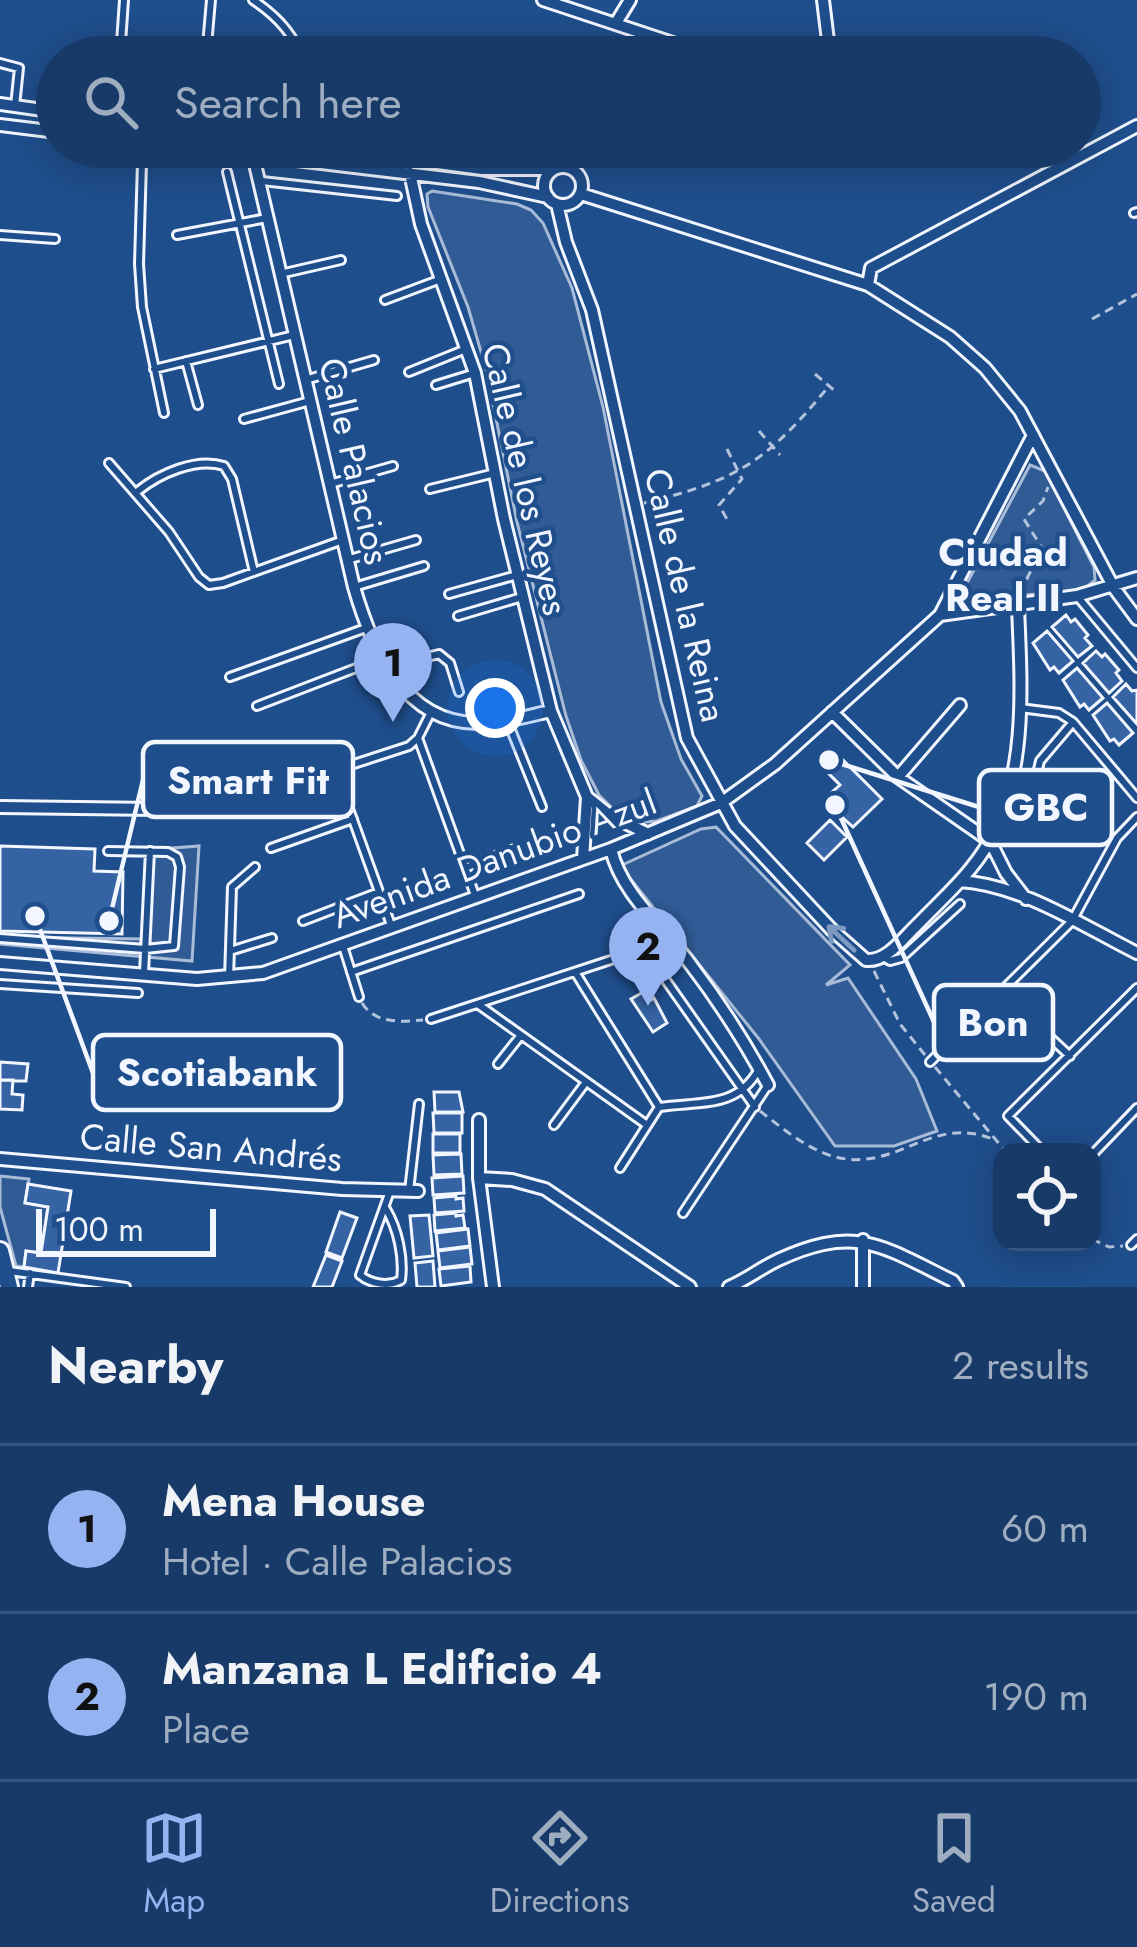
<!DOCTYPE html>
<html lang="en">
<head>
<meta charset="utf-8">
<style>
	body { margin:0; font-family:Jost,sans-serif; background:#20416f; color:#f1f3f6 }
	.controls { position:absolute; right:36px; bottom:36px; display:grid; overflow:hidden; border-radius:24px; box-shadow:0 6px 30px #0003 }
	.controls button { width:108px; height:108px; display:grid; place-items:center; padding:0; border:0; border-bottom:3px solid #36547d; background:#173a69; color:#f1f3f6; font:60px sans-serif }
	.scale { position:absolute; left:36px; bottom:30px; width:180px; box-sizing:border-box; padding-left:12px; border:6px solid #f2f6ff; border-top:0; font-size:33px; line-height:42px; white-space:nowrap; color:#f2f6ff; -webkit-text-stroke:9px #1f4e8c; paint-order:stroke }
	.you { position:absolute; left:495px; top:708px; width:42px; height:42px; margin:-30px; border:9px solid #fff; border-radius:50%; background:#1a73e8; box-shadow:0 0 0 18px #1a73e833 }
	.badge { display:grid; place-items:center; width:78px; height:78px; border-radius:50%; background:#95b2f1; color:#111; font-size:39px; font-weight:700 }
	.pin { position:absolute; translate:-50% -99px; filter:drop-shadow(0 3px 6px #0008) }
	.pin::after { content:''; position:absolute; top:63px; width:42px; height:36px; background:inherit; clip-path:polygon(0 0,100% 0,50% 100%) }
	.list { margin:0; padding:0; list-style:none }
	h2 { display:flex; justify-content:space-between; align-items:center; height:156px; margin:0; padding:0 48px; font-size:51px }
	h2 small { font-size:39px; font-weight:400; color:#9eadc0 }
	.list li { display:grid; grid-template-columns:78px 1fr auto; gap:36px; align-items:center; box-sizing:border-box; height:168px; padding:0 48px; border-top:3px solid #36547d }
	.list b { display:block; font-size:45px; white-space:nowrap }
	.list p { margin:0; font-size:39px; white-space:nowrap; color:#9eadc0 }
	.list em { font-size:39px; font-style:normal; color:#9eadc0 }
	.icon { flex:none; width:66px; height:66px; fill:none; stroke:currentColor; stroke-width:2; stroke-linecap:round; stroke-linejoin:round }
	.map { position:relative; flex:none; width:1137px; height:1287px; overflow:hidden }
	.search { position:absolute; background:#173a69; box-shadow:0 6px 30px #0003; left:36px; right:36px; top:36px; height:132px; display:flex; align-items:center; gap:30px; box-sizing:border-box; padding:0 42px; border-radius:66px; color:#9eadc0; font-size:45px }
	.sheet { height:492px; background:#173a69 }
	nav { display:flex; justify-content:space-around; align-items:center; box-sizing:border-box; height:168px; border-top:3px solid #36547d; background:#173a69; font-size:33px; color:#9eadc0 }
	nav a { display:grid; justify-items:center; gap:6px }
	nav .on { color:#95b2f1 }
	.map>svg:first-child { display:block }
</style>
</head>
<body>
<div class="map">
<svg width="1137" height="1287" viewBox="0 0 1137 1287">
	<rect width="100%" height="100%" fill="#1f4e8c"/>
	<path fill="#305b95" stroke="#a8bbd7" stroke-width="3" d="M432 191 517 204 531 210 543 223 572 288 603 407 661 702 681 759 702 796 697 806 657 821 634 823 620 816 599 795 581 760 566 716 517 522 486 369 468 307 428 207 427 194Z
		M1030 465 1045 471 1094 567 1095 580 1083 590 967 600 966 585Z
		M716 827 850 965 826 985 848 978 916 1079 937 1131 894 1146H835L759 1039 620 866 701 829Z
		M199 846 192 961 0 944V937L146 939 148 850Z
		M0 1176 29 1179 25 1202 48 1207 41 1253 26 1251 24 1267 16 1266 0 1207Z"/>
	<path fill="#3563a3" stroke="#f2f6ff" stroke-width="3" d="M1066 615 1071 622 1075 619 1088 635 1085 638 1092 646 1078 657 1052 627Z
		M1047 631 1073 661 1059 673 1054 667 1050 670 1033 643Z
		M1096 651 1102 657 1105 654 1119 670 1116 673 1122 681 1109 693 1083 663Z
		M1077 668 1103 698 1089 710 1084 704 1080 707 1063 680Z
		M1126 684 1132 691 1137 690V724L1113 697Z
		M1107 703 1133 733 1119 745 1114 739 1110 741 1093 715Z
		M831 748 882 799 853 827 831 807V793L840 785 817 762Z
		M830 820 847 837 824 860 807 843Z
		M0 846 95 849 94 871 123 872 122 934 0 931Z
		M645 991 651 1000 654 998 667 1023 653 1032 631 999Z
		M0 1062 28 1064 26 1081 0 1080Z
		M0 1080H13L12 1094 23 1095 22 1110 0 1109Z
		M434 1092H459L463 1112H435Z
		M433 1113H462V1133H434Z
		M433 1134H460V1153H433Z
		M461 1154 462 1174 434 1175 433 1155Z
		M463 1176 464 1193 433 1195 432 1178Z
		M28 1184 71 1191 58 1273 24 1267 26 1251 41 1253 48 1207 25 1203Z
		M456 1196V1199L463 1198 464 1211 435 1213 434 1198Z
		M340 1212 357 1218 342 1258 326 1252Z
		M456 1213V1216L463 1215 465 1228 435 1231 434 1215Z
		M429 1215 433 1256 414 1258 410 1216Z
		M468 1229 470 1246 438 1250 436 1233Z
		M470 1247 472 1264 440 1268 438 1251Z
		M326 1255 342 1261 332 1287H313Z
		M433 1261 435 1287H417L415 1263Z
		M470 1266 471 1282 441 1286 439 1269Z"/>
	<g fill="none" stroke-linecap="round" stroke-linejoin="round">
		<g stroke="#f2f6ff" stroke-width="12">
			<path id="lane" d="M253 0C274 14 293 32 301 57
				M120 57 124 0
				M206 57 211 0
				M0 63 19 68 15 106
				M552 150 559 167
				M142 162 139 264 142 307 164 413
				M227 172 279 384
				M262 181 397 196
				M1134 213 1137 212
				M0 235 55 239
				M177 235 267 218
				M280 274 341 260
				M385 300 441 279
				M186 361 198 405
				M154 369 294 335
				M409 372 466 349
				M305 380 374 360
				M436 385 475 373
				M244 419 310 401
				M109 463 169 532 199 577 209 585 223 583 343 540
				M330 484 393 466
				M430 489 495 473
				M138 491C159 474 196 457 224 466L232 479 254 572
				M350 559 416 540
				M354 587 424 566
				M449 594 517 575
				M1077 596 1137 668
				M458 616 522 597
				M392 676 423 658 439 654 450 663 459 692
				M230 677 366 628
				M257 706 382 658
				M1020 708 1059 713 1073 722 1137 798
				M507 720 542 807
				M418 738 476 898
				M335 770 391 925
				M274 790 409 746 418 738 431 712
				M1021 841 1040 761 1073 722
				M271 848 353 819
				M465 868 514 849
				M303 921 379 892
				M0 938 145 949 174 946 180 867 177 857 168 852 108 851
				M343 946 359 997
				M230 951 272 938
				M883 957 890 961 901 958 960 904
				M351 972 579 894
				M575 972 659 1107
				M144 973 150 851
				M229 978 232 887 255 867
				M0 984 138 993
				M999 990 1070 1056
				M479 1005 647 1125
				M431 1019 629 954H642L653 962 755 1107
				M930 1062 1072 921 1117 838 1137 817
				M498 1064 521 1035
				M659 1107C701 1101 737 1109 759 1069
				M554 1125 586 1082
				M1043 1152 1008 1116 1137 988
				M1092 1155 1137 1108
				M620 1168 659 1107
				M409 1191 419 1104
				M386 1209C398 1229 404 1258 401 1280 388 1287 371 1284 360 1275L390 1191
				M683 1213 768 1085
				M1131 1245 1137 1239
				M9 1271 126 1287
				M28 1287 30 1273"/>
		</g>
		<g stroke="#f2f6ff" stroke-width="16">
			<path id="street" d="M543 0 715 57
				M823 0 830 57
				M616 23 630 0
				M0 104 57 112
				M0 125 57 132
				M189 147 479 182 548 197
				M251 147 354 587C371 646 403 723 477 723 501 724 527 716 551 711
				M318 147 482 169H553
				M544 186a19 19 0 1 1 38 0a19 19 0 1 1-38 0Z
				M410 173 421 224 475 373 504 519 551 711 587 797 608 814 648 834
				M581 194 868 285 950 337 985 368 1020 411 1114 588 1137 619
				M557 204 566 242 592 310 687 738 735 826 832 930 866 960C887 962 903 938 917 925 942 899 971 874 989 842 1028 772 1021 683 1018 607
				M868 285 871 268 1137 126
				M940 615 1077 596 1137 578
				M832 712 898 777 990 841 1006 873 1026 899
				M898 777 960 705
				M0 807 235 810
				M611 849C621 894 665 929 691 965 720 1003 746 1044 768 1085
				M583 859 587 797
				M960 881C1022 885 1083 926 1137 953
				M0 963 197 979 263 973 611 849 721 803 775 764 940 615 1033 435
				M479 1120V1178L493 1287
				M0 1159 342 1189 418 1191
				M479 1178 512 1180 545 1189 690 1287
				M863 1240V1287
				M729 1287C746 1280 761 1268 778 1260 856 1224 882 1246 953 1281L957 1287"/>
		</g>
		<g stroke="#f2f6ff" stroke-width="22">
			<path id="primary" d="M0 1251 9 1287"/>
		</g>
		<path stroke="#b3c4dc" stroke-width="3" stroke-dasharray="9 6" stroke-linecap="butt" d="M1092 319 1137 294
			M815 374 835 391
			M759 431 780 455
			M727 449 742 479 719 505 728 521
			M644 503C739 480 767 461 829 386
			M1020 593 1042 548 1024 519 1043 501 1048 487
			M874 971 900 1024 925 1055
			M362 1003C375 1024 401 1022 423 1020
			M935 1067 1006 1152
			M760 1111C782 1128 804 1147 832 1156 897 1175 930 1112 995 1140
			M1092 1239 1109 1247 1123 1246"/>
		<use href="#lane" stroke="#1f4e8c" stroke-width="6"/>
		<use href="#street" stroke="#1f4e8c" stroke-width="10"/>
		<use href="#primary" stroke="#1f4e8c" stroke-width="16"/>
	</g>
	<defs><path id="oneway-shaft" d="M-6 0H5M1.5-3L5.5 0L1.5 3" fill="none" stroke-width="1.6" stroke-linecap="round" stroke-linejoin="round" transform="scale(3)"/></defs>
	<use stroke="#7e9ac0" href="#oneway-shaft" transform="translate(841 938) rotate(-137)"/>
	<g text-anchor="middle" stroke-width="9" stroke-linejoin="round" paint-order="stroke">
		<g font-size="36" fill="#f2f6ff" stroke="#1f4e8c">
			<text transform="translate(355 461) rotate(77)" y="13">Calle Palacios</text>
			<text transform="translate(526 479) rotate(77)" y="13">Calle de los Reyes</text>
			<text transform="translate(686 595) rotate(77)" y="13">Calle de la Reina</text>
			<text transform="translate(494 858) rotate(-20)" y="13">Avenida Danubio Azul</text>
			<text transform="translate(211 1147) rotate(5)" y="13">Calle San Andrés</text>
		</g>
		<g font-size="39" font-weight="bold" fill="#f2f6ff" stroke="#1f4e8c">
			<text x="1003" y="566">Ciudad<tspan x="1003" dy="45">Real II</tspan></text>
		</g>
	</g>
	<path fill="none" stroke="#f2f6ff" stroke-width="4.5" d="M109 921L143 780M829 760L979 807M835 805L934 1022M35 916L93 1073"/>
	<g fill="#f2f6ff" stroke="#1f4e8c" stroke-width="4.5">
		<circle cx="109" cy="921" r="12"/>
		<circle cx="829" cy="760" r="12"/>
		<circle cx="835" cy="805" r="12"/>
		<circle cx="35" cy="916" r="12"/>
	</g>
	<g fill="#1f4e8c" stroke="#f2f6ff" stroke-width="4.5">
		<rect x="143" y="742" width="210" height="75" rx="12"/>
		<rect x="979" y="770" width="133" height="75" rx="12"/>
		<rect x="934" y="985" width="119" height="75" rx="12"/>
		<rect x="93" y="1035" width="248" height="75" rx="12"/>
	</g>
	<g font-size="39" text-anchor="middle" font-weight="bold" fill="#f2f6ff">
		<text x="248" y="794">Smart Fit</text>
		<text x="1046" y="821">GBC</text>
		<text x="993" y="1036">Bon</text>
		<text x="217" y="1086">Scotiabank</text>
	</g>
</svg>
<div class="controls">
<button><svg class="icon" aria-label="locate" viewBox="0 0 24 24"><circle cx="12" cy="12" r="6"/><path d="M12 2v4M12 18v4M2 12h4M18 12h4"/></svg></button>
</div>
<div class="scale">100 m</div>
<div class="you"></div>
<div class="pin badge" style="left:393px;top:722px">1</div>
<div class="pin badge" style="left:648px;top:1006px">2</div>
<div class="search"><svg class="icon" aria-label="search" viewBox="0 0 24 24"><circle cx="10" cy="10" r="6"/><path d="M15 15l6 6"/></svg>Search here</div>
</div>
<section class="sheet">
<h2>Nearby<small>2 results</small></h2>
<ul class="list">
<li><span class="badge">1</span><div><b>Mena House</b><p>Hotel · Calle Palacios</p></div><em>60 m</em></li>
<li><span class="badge">2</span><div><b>Manzana L Edificio 4</b><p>Place</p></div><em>190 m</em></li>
</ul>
</section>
<nav>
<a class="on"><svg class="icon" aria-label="map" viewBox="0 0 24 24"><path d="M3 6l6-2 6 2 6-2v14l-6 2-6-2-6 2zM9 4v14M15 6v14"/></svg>Map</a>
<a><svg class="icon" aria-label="directions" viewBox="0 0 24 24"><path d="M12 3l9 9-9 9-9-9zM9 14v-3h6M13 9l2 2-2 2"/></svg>Directions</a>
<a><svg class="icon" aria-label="saved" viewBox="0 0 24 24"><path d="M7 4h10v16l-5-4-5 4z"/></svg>Saved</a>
</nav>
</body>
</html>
